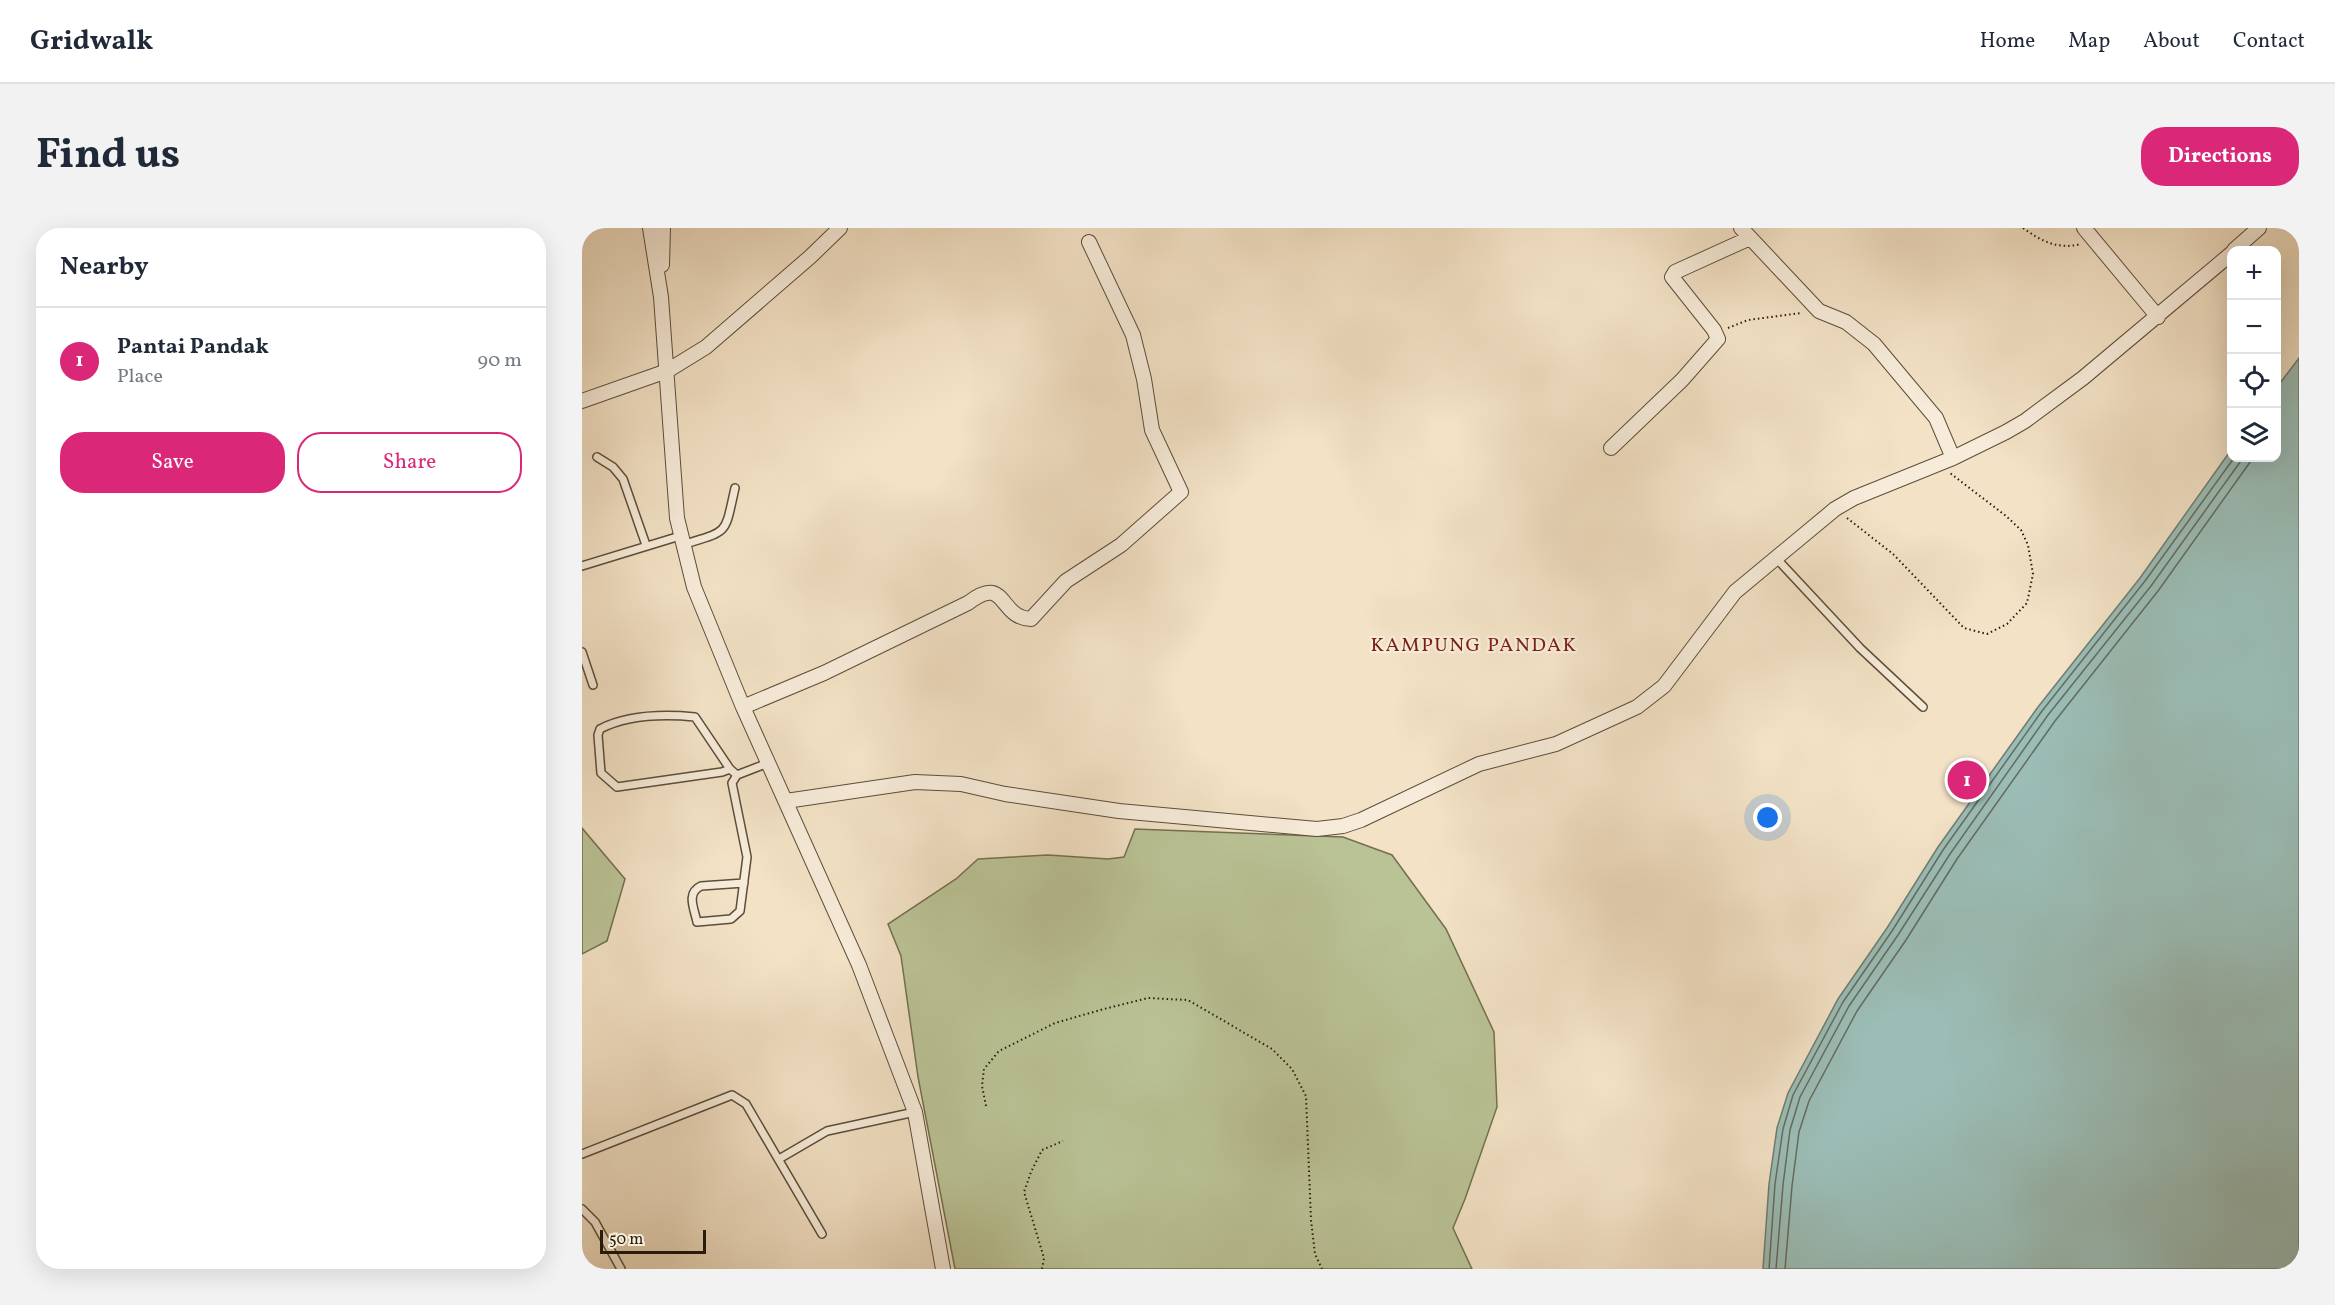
<!DOCTYPE html>
<html lang="en">
<head>
<meta charset="utf-8">
<style>
	body { margin:0; font-family:Vollkorn,serif; background:#f2f2f3; color:#1f2937 }
	.controls { position:absolute; right:18px; top:18px; display:grid; overflow:hidden; border-radius:12px; box-shadow:0 6px 24px #0002 }
	.controls button { width:54px; height:54px; display:grid; place-items:center; padding:0; border:0; border-bottom:2px solid #e0e1e3; background:#fff; color:#1f2937; font:30px sans-serif }
	.scale { position:absolute; left:18px; bottom:15px; width:106px; box-sizing:border-box; padding-left:6px; border:3px solid #291c0b; border-top:0; font-size:16px; line-height:21px; white-space:nowrap; color:#291c0b; -webkit-text-stroke:4px #f7ecda; paint-order:stroke }
	.you { position:absolute; left:1186px; top:590px; width:21px; height:21px; margin:-15px; border:4px solid #fff; border-radius:50%; background:#1a73e8; box-shadow:0 0 0 9px #1a73e833 }
	.badge { display:grid; place-items:center; width:39px; height:39px; border-radius:50%; background:#db2777; color:#fff; font-size:20px; font-weight:700 }
	.pin { position:absolute; translate:-50% -50%; border:3px solid #fff; box-shadow:0 2px 6px #0006 }
	.list { margin:0; padding:0; list-style:none }
	h2 { display:flex; justify-content:space-between; align-items:center; height:78px; margin:0; padding:0 24px; font-size:26px }
	h2 small { font-size:20px; font-weight:400; color:#747a83 }
	.list li { display:grid; grid-template-columns:39px 1fr auto; gap:18px; align-items:center; box-sizing:border-box; height:108px; padding:0 24px; border-top:2px solid #e0e1e3 }
	.list b { display:block; font-size:22px; white-space:nowrap }
	.list p { margin:0; font-size:20px; white-space:nowrap; color:#747a83 }
	.list em { font-size:20px; font-style:normal; color:#747a83 }
	.actions { display:flex; gap:12px; padding:18px 24px }
	.actions a { flex:1; padding:14px 0; border:2px solid #db2777; border-radius:24px; text-align:center; font-size:21px; color:#db2777 }
	.actions .main { background:#db2777; color:#fff }
	.icon { flex:none; width:33px; height:33px; fill:none; stroke:currentColor; stroke-width:2; stroke-linecap:round; stroke-linejoin:round }
	.map { position:relative; flex:none; width:1717px; height:1041px; overflow:hidden; border-radius:24px }
	header { display:flex; align-items:center; gap:36px; box-sizing:border-box; height:84px; padding:0 30px; background:#fff; border-bottom:2px solid #e0e1e3 }
	header strong { font-size:28px }
	nav { display:flex; gap:33px; margin-inline-start:auto; font-size:21px }
	.intro { display:flex; align-items:center; justify-content:space-between; box-sizing:border-box; height:144px; padding:0 36px }
	h1 { margin:0; font-size:42px }
	.button { padding:15px 27px; border-radius:24px; background:#db2777; color:#fff; font-size:21px; font-weight:700 }
	main { display:flex; gap:36px; padding:0 36px }
	aside { flex:1; background:#fff; border-radius:24px; box-shadow:0 6px 24px #0002 }
	.map>svg:first-child { display:block }
</style>
</head>
<body>
<header>
<strong>Gridwalk</strong>
<nav><a>Home</a><a>Map</a><a>About</a><a>Contact</a></nav>
</header>
<div class="intro"><h1>Find us</h1><a class="button">Directions</a></div>
<main>
<aside>
<h2>Nearby<small></small></h2>
<ul class="list">
<li><span class="badge">1</span><div><b>Pantai Pandak</b><p>Place</p></div><em>90 m</em></li>
</ul>
<div class="actions"><a class="main">Save</a><a>Share</a></div>
</aside>
<div class="map">
<svg width="1717" height="1041" viewBox="0 0 1717 1041">
	<rect width="100%" height="100%" fill="#f3e2c6"/>
	<filter id="stains"><feTurbulence type="fractalNoise" baseFrequency=".00333" numOctaves="4"/><feColorMatrix values="0 0 0 0 .2 0 0 0 0 .09 0 0 0 0 .02 0 0 0 .5 -.17"/></filter>
	<radialGradient id="worn" r=".72"><stop offset=".6" stop-color="#630" stop-opacity="0"/><stop offset="1" stop-color="#630" stop-opacity=".3"/></radialGradient>
	<path fill="#bac396" stroke="#727050" stroke-width="1.5" d="M0 600 43 651 25 713 0 726Z
		M553 601 761 609 810 627 864 701 912 804 915 879 883 971 871 1000 890 1041H373L336 849 319 728 306 696 374 651 396 631 466 627 526 631 542 629Z"/>
	<path fill="#9bbdb6" stroke="#6d7d72" stroke-width="1.5" d="M1717 130V1041H1181L1187 956 1195 900 1206 865 1256 771 1305 700 1356 619 1456 479 1558 350 1649 222 1650 230H1694L1695 159Z"/>
	<g fill="none" stroke-linecap="round" stroke-linejoin="round">
		<path stroke="#626c60" stroke-width="1.5" d="M1187 1041 1193 956 1201 901 1211 867 1261 774 1310 703 1361 622 1460 483 1563 353 1652 230
			M1194 1041 1201 957 1208 902 1218 869 1267 778 1316 707 1368 626 1466 487 1569 358 1661 230
			M1203 1041 1210 958 1217 904 1227 873 1275 783 1324 712 1375 631 1473 493 1576 363 1671 230"/>
		<g stroke="#5c4e3a" stroke-width="10">
			<path id="lane" d="M15 229 31 239 41 251 64 317
				M100 317C148 302 142 308 153 260
				M1194 330 1278 420 1341 479
				M0 338 98 308
				M0 424 11 457
				M148 541 140 544 35 559 19 545 16 507 18 501C47 486 82 486 113 489L148 541 155 547
				M162 655 119 658C104 665 112 680 115 694L149 691 158 683 165 629 150 555 155 547 186 535
				M0 926 150 867 164 876 240 1006
				M197 931 245 903 333 884
				M0 981 13 994 39 1041"/>
		</g>
		<g stroke="#5c4e3a" stroke-width="16">
			<path id="street" d="M68 0 79 69 95 290 112 359 161 479 277 737 333 884 361 1041
				M1159 0 1237 83 1264 94 1292 116 1354 190 1371 230
				M1502 0 1576 89
				M1652 22 1677 0
				M80 37 81 0
				M0 173 85 143 124 119 228 29 258 0
				M1029 220 1100 152 1136 111 1132 102 1090 49 1093 44 1168 10
				M161 479 242 445 386 375C425 345 416 390 449 391L484 353 539 317 599 264 570 202 562 151 551 107 507 14
				M204 573 333 554 379 556 423 566 537 583 735 601 761 598 779 592 897 536 974 516 1055 479 1082 458 1153 364 1253 281 1272 270 1371 230 1424 204 1443 193 1501 150 1650 25"/>
		</g>
		<path stroke="#291c0b" stroke-width="2" stroke-dasharray="1.5 3" stroke-linecap="butt" d="M1441 0C1459 13 1476 22 1499 16
			M1146 100 1166 92 1219 85
			M1265 290 1311 326 1382 400 1405 406 1425 396 1445 375 1451 346 1446 317 1439 302 1424 288 1368 245
			M404 878 400 858 402 841 417 823 473 795 522 781 566 770 606 772 690 821 710 841 724 868 729 992 733 1026 740 1041
			M460 1041 462 1030 442 964 449 944 460 922 481 913"/>
		<use href="#lane" stroke="#f7ecda" stroke-width="7"/>
		<use href="#street" stroke="#f7ecda" stroke-width="14"/>
	</g>
	<g text-anchor="middle" stroke-width="4.5" stroke-linejoin="round" paint-order="stroke">
		<g font-size="20" letter-spacing="1.5" fill="#7a1f14" stroke="#f7ecda">
			<text x="892" y="423">KAMPUNG PANDAK</text>
		</g>
	</g>
	<rect width="100%" height="100%" filter="url(#stains)"/>
	<rect width="100%" height="100%" fill="url(#worn)"/>
</svg>
<div class="controls">
<button>+</button>
<button>−</button>
<button><svg class="icon" aria-label="locate" viewBox="0 0 24 24"><circle cx="12" cy="12" r="6"/><path d="M12 2v4M12 18v4M2 12h4M18 12h4"/></svg></button>
<button><svg class="icon" aria-label="layers" viewBox="0 0 24 24"><path d="M12 4l9 5-9 5-9-5zM3 14l9 5 9-5"/></svg></button>
</div>
<div class="scale">50 m</div>
<div class="you"></div>
<div class="pin badge" style="left:1385px;top:552px">1</div>
</div>
</main>
</body>
</html>
